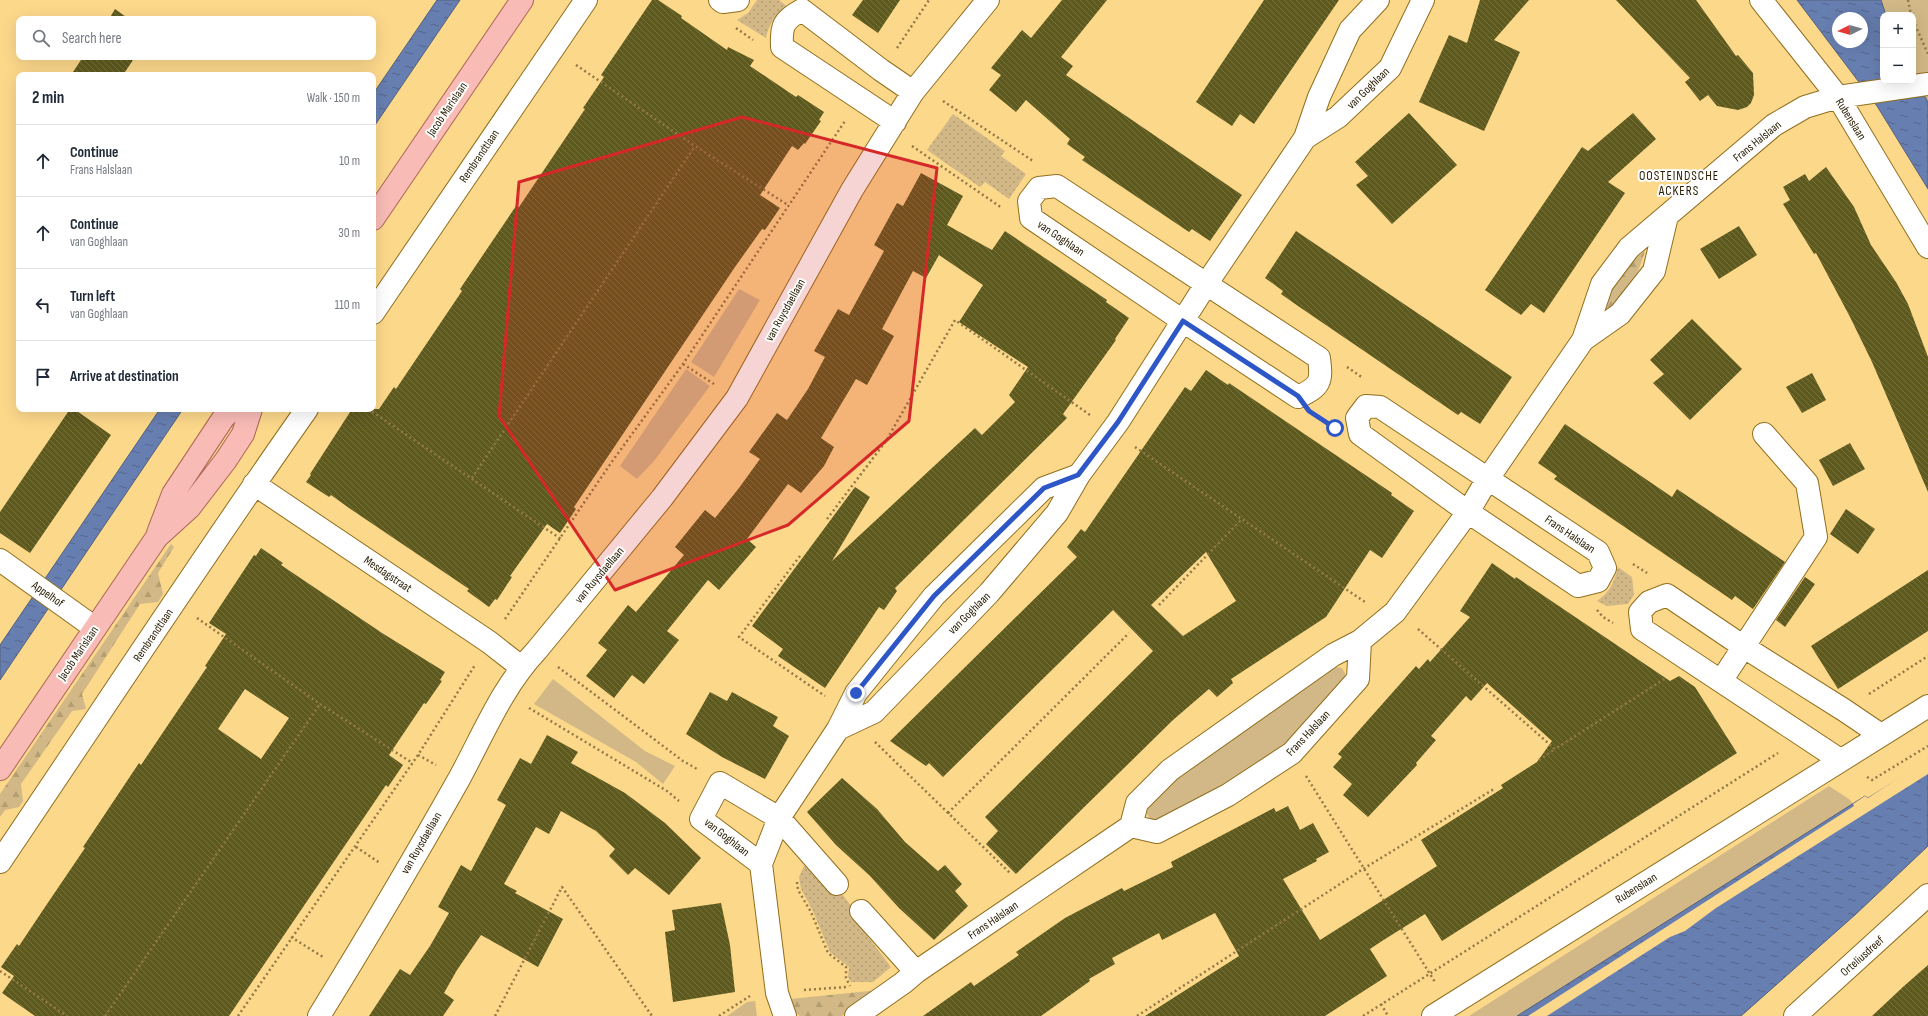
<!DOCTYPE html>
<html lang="en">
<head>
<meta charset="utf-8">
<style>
	body { margin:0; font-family:"Sofia Sans Condensed",sans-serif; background:#f2f2f3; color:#1f2937 }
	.controls { position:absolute; right:12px; top:12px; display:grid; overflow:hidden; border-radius:8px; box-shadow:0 4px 16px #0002 }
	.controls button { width:36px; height:36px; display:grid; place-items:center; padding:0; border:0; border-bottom:1px solid #e0e1e3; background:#fff; color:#1f2937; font:20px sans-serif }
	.compass { position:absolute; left:1832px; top:12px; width:36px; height:36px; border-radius:50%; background:#fff; box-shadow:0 4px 16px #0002; rotate:265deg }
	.stop { position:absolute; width:12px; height:12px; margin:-9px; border:3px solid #2d57c6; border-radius:50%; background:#fff }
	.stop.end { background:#2d57c6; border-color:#fff; box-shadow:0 1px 4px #0008 }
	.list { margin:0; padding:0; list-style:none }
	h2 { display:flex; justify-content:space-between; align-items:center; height:52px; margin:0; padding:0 16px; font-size:17px }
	h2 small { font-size:13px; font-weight:400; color:#747a83 }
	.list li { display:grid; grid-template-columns:26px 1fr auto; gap:12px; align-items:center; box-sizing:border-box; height:72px; padding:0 16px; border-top:1px solid #e0e1e3 }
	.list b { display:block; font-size:15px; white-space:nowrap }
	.list p { margin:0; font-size:13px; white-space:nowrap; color:#747a83 }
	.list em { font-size:13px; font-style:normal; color:#747a83 }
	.icon { flex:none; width:22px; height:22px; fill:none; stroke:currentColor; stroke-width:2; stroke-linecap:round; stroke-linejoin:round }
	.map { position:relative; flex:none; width:1928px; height:1016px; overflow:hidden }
	.search { position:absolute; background:#fff; box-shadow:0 4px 16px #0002; left:16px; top:16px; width:360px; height:44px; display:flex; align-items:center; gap:10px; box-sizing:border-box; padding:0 14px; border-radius:8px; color:#747a83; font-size:15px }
	.panel { position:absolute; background:#fff; box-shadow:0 4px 16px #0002; left:16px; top:72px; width:360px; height:340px; border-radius:8px }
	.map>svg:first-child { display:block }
</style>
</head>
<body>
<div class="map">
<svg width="1928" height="1016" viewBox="0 0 1928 1016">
	<defs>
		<pattern id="forest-firs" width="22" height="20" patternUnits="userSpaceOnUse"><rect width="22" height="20" fill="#d1b886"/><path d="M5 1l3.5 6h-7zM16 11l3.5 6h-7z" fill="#b39e72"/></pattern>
		<pattern id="park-dots" width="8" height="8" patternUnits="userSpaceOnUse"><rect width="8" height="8" fill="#d1b886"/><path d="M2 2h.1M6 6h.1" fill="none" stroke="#b39e72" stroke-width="1.8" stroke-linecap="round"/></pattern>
		<pattern id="water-ripples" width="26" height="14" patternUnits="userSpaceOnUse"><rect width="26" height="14" fill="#677eb0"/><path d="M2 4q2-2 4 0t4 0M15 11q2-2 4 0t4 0" fill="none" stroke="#55668d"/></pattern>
		<pattern id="building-back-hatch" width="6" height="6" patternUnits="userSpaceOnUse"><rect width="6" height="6" fill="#5e591d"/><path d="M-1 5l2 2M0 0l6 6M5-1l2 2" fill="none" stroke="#767142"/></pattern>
	</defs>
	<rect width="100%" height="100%" fill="#fcd88b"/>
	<path fill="#d1b886" d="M1881 0H1928V102L1913 76V15H1886Z
		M739 289 760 300 714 377 691 362Z
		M686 369 710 386 654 461 637 479 620 466Z
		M1336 667 1342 668 1346 675 1344 682 1280 750 1256 770 1158 819H1150L1147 814 1146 808 1196 761Z
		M553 679 645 751 675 766 663 784 636 762 534 704Z
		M1829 786 1849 799 1853 804 1517 1016H1469Z
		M755 1001 757 1016H727L747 1002Z"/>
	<path fill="url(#forest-firs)" d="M1645 251C1634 287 1623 299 1595 324L1609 292 1626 266Z
		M171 544 174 547 158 573 163 594 158 602 140 604 82 694 86 709 72 711 21 784 23 801 19 807 5 810 0 817V794Z
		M879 990 842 1016H800L797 1014 790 999Z"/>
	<path fill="url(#park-dots)" d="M757 0H779L788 7C775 16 769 23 766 38L737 20 748 13Z
		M953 114 1005 151 1001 156 1026 174 1009 199 985 182 980 187 927 150Z
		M1618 567 1632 577 1634 595 1628 604 1607 606 1597 601C1610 592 1614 583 1618 567Z
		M812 859 838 889 857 913 853 917 891 967 873 982H851L848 977 849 967 830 952 813 911 801 889 799 877 804 866Z"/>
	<path fill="url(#water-ripples)" stroke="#54607b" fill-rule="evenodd" d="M437 0H460L373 128V94Z
		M1797 0H1881L1886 15H1883V81L1913 76 1928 102V189L1877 106ZM1838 18H1862V42H1838Z
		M160 409H183L0 680V645Z
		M1928 760V846L1856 914 1741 1016H1517L1865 796 1868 798Z"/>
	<path fill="#fcd88b" d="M1928 758V774L1716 908 1685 931 1670 937 1547 1016H1528L1854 806 1853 804 1865 796 1868 798Z"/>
	<path fill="url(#building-back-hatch)" fill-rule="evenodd" d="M652 0H658L682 16 681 18 727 50 728 47 754 60 750 66 796 97 798 95 824 112 819 120 821 121 805 144 804 143 798 150 792 146 760 195 780 208 765 230 762 229 735 267 574 507 576 509 560 533 547 524 510 576 512 577 497 600 495 599 489 607 467 591 469 589 349 508 331 495 329 497 306 482 311 475 310 474 352 409H379L394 387 396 389 462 291 460 289 516 206 519 207 585 109 583 108 604 77 601 75Z
		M863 0H900L878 33 852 15Z
		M1062 0H1107L1061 57 1073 66 1066 75 1242 195 1210 241 1192 229 1189 232 1082 160 1085 157 1067 144 1070 139 1026 100 1016 112 989 90 1001 75 991 68 1022 30 1031 38Z
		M1264 0H1339L1254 124 1240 114 1232 126 1196 102Z
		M1480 0H1529L1494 40 1520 52 1484 131 1419 102 1449 35 1467 43Z
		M1616 0H1696L1736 56 1738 55 1753 73 1754 95 1751 103 1747 107 1738 110 1717 106 1708 95 1700 101 1685 82 1690 78Z
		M115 9 129 19H109Z
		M83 57H135L123 75H71Z
		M1409 113 1457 165 1392 224 1356 185 1368 176 1355 162Z
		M1633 113 1656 139 1608 182 1625 193 1544 313 1531 304 1521 315 1485 290 1582 147 1588 151Z
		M1826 167 1854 207 1871 245 1896 282 1908 304 1928 357V492L1872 362 1850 317 1816 253 1814 254 1783 204 1790 200 1783 187 1805 174 1809 181Z
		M921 173 963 196 947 225 992 250 1005 231 1107 300 1106 302 1129 318 1115 339 1116 340 1063 414 1067 418 895 588 897 591 884 610 879 607 825 688 778 656 783 649 752 626 855 487 870 497 832 561 975 428 982 435 1015 402 1009 395 1028 367 959 322 983 285 939 255 926 278 913 271 882 329 894 336 867 385 856 379 821 438 834 447 824 466 801 493 788 484 747 539 756 547 719 590 708 580 667 631 679 640 644 684 632 675 614 698 586 676 607 650 598 643 628 605 636 612 684 555 675 547 705 510 715 518 739 488 760 459 749 452 777 413 787 420 808 389 825 357 814 351 838 309 849 315 884 251 874 245 897 203 903 206Z
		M1739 226 1757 255 1719 279 1700 249Z
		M1296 231 1512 377 1480 424 1461 412 1458 415 1298 306 1281 294 1283 291 1265 278Z
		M1692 319 1742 369 1690 420 1653 383 1664 374 1650 360Z
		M1206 370 1228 385 1229 383 1392 493 1391 495 1414 511 1382 558 1370 550 1326 617 1231 679 1233 683 1217 697 1209 689 1173 720 1016 874 986 844 998 831 985 817 1153 651 1113 610 943 777 929 763 926 766 890 741 1077 557 1067 547 1081 529 1085 532 1185 387 1191 391ZM1206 552 1236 601 1183 636 1151 605Z
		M1812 373 1826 400 1802 413 1786 387Z
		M70 409H74L111 435 30 553 0 533V512Z
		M1565 424 1672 497 1677 489 1785 562 1753 609 1735 596 1732 600 1554 479 1557 476 1538 463Z
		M1850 443 1865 469 1833 486 1819 460Z
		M1846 509 1875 529 1858 554 1830 534Z
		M261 548 283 563 281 565 382 633 445 672 440 680 442 681 426 704 424 703 389 755 403 765 388 787 386 785 229 1016H35L2 993 14 976 1 967 17 944 19 946 45 907 85 848 83 847 139 763 141 765 207 667 205 666 226 634 209 623 254 555 256 556ZM245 689 289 718 261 759 218 729Z
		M1492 563 1515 579 1516 577 1670 681 1679 676 1695 687 1737 753 1442 941 1425 914 1382 941 1370 949 1387 976 1325 1016H1145L1239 956 1215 913 1162 940 1159 933 1112 958 1115 964 1089 979 1090 981 1041 1016H923L971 982 974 986 1019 955 1016 952 1065 918 1122 888 1124 891 1173 867 1171 862 1274 808 1276 812 1288 806 1300 830 1313 823 1329 852 1316 859 1317 861 1283 879 1320 940 1437 866 1421 840 1503 788 1501 785 1537 762 1552 741 1487 683 1471 701 1466 696 1431 736 1436 740 1416 763 1417 765 1368 817 1343 795 1352 784 1333 767 1342 757 1338 754 1416 666 1419 669 1428 659 1430 662 1470 617 1460 611Z
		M1928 570V631L1838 689 1811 646Z
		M1805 577 1815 584 1785 627 1776 620Z
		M710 692 727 701 732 692 778 717 773 726 789 736 765 779 722 757 686 734Z
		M547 735 578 752 571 763 625 793 665 823 701 858 669 895 635 868 628 875 609 856 615 849 596 831 561 811 549 834 536 827 504 884 517 891 515 893 563 919 538 967 481 935 457 970 444 993 454 1000 443 1016H369L400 969 410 975 430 946 449 913 438 907 461 865 471 871 506 805 497 800 520 758 531 764Z
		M842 778 877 809 905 842 938 871 945 865 962 884 955 891 968 906 934 940 899 908 870 876 836 845 807 812Z
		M721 903 730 945 735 992 673 1002 665 932 675 930 672 910Z
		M1928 965V1016H1872L1904 986Z"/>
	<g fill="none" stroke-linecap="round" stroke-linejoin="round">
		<g stroke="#916f1e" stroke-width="24">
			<path id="minor" d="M720 0 723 2 738 0
				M1761 0 1838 97 1928 247
				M895 122 782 47C781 26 783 20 802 10L881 70 913 92
				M1305 138 1338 117 1390 68 1423 0
				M1057 186 1319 358C1322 382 1321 386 1298 397L1183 321 1031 218 1029 201 1039 188Z
				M373 313 586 0
				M1583 340 1620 314 1654 271 1667 216
				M1366 406 1380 407 1598 552 1605 568 1598 581 1578 586 1468 512 1360 434 1357 418Z
				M254 484 489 642 521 667
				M0 560 95 628
				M1721 681 1816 537 1807 483 1764 434
				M838 729 874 712 989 593 1057 513 1079 475
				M1840 760 1642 629 1640 612 1649 602 1667 595 1744 647 1844 710 1881 735
				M1131 826 1157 832 1228 795 1292 753 1358 679 1360 641
				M0 862C102 711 202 558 307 409
				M761 864 701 819 720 783 779 818 837 884
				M861 911 916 972
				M319 1016C367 938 414 859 459 779 483 735 502 687 537 650L662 498 737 398 852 190 913 92 988 0
				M785 1016 777 993 761 864 779 818 838 729 856 693 934 596 1044 488 1079 475 1118 422 1207 283 1305 138 1319 97 1350 30 1378 0
				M856 1016 903 983 916 972 1131 826 1137 803 1170 770 1333 655 1360 641 1395 612 1468 512 1487 480 1583 340 1602 284 1629 248 1774 125 1805 107 1838 97 1928 84
				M1433 1016 1928 706
				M1795 1016 1928 895"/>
		</g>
		<g stroke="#ac6557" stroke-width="24">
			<path id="major" d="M373 219 522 0
				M158 533 173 494 224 417 233 409
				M0 769 157 537 190 507 226 460 243 434 251 409"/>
		</g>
		<path stroke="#927946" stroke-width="2.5" stroke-dasharray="2 3" stroke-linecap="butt" d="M1908 0 1911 15
			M1913 20 1928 54
			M736 28 753 40
			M897 48 929 0
			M576 65 695 146 788 205
			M943 101 1033 161
			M912 146 1002 208
			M683 364 714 384
			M1347 367 1363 378
			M368 409 561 539
			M1319 418 1330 425
			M1135 447 1365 602
			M472 478 695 146
			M827 519 886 441 955 320 1090 415
			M800 556 739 637 825 696
			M1633 564 1647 573
			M1159 605 1242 519
			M1597 610 1603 617 1613 623
			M197 618 320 704 411 762
			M505 619 611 463 683 364 845 121
			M1418 629 1555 749 1666 678
			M558 667 683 761 697 769
			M1869 694 1928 656
			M529 708 667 791 679 801
			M875 742 1011 874
			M418 755 436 765
			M1539 760 1555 749
			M1306 776 1435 982
			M1867 777 1872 780 1928 746
			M948 813 1129 633
			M356 847 380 863
			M797 882 798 890 811 912 828 953 846 967V978L850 986
			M291 937 323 957
			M0 971 67 1016
			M804 990 847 987
			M1381 1004 1388 1016
			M105 1016 320 704
			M238 1016 418 755 475 665
			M495 1016 562 887 652 1016
			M719 1016 750 996
			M1137 1016 1363 869 1494 789
			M1363 1016 1778 753"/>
		<use href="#minor" stroke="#fff" stroke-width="22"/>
		<use href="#major" stroke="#f8bbb6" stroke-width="22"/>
	</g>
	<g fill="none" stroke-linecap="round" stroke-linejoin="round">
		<path stroke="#2d57c6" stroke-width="5" d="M856 693 934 596 1044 488 1078 475 1118 422 1183 321 1298 396 1309 411 1335 428"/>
	</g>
	<path fill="#d62828" fill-opacity="0.2" stroke="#d62828" stroke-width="3" stroke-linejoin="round" d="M742 117 937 168 909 421 788 525 615 590 499 416 519 182Z"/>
	<g text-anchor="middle" stroke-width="4" stroke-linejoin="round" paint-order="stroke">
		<g font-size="12" fill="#271a00" stroke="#fdfefd">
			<text transform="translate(1368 88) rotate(-44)" y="4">van Goghlaan</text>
			<text transform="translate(447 109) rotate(-56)" y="4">Jacob Marislaan</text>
			<text transform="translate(1851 119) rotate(58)" y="4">Rubenslaan</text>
			<text transform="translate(1757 141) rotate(-39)" y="4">Frans Halslaan</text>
			<text transform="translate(479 156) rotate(-56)" y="4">Rembrandtlaan</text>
			<text transform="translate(1061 238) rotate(34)" y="4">van Goghlaan</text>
			<text transform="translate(785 310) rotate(-61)" y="4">van Ruysdaellaan</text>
			<text transform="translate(1570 534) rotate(34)" y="4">Frans Halslaan</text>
			<text transform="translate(388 574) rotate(34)" y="4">Mesdagstraat</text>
			<text transform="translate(599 575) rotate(-50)" y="4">van Ruysdaellaan</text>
			<text transform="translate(48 594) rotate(35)" y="4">Appelhof</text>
			<text transform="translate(969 613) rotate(-45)" y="4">van Goghlaan</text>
			<text transform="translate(153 635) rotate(-56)" y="4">Rembrandtlaan</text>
			<text transform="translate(78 653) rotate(-56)" y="4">Jacob Marislaan</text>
			<text transform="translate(1308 733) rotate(-47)" y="4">Frans Halslaan</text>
			<text transform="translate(727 837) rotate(38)" y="4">van Goghlaan</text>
			<text transform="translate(421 843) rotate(-60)" y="4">van Ruysdaellaan</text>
			<text transform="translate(1636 888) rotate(-32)" y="4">Rubenslaan</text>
			<text transform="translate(993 920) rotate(-34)" y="4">Frans Halslaan</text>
			<text transform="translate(1862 956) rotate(-42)" y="4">Orteliusdreef</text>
		</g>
		<g font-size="13" letter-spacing="1" fill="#271a00" stroke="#fdfefd">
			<text x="1679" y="180">OOSTEINDSCHE<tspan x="1679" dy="15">ACKERS</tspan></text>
		</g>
	</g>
</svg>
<div class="controls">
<button>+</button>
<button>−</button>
</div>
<svg class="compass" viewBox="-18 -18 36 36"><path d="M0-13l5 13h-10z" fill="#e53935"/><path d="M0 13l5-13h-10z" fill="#747a83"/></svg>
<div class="stop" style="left:1335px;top:428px"></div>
<div class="stop end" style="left:856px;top:693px"></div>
<div class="search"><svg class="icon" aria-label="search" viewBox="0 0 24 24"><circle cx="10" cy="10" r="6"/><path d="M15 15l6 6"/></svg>Search here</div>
<section class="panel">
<h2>2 min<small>Walk · 150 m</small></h2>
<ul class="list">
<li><svg class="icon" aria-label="ahead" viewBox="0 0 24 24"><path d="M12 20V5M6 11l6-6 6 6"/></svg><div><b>Continue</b><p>Frans Halslaan</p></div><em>10 m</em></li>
<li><svg class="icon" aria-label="ahead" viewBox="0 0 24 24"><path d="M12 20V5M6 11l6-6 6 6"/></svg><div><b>Continue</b><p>van Goghlaan</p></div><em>30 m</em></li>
<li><svg class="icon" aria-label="left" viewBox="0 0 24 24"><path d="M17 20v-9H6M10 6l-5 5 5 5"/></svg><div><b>Turn left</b><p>van Goghlaan</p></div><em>110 m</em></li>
<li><svg class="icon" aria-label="arrive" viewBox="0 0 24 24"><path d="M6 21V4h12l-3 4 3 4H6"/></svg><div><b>Arrive at destination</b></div></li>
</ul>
</section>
</div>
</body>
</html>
